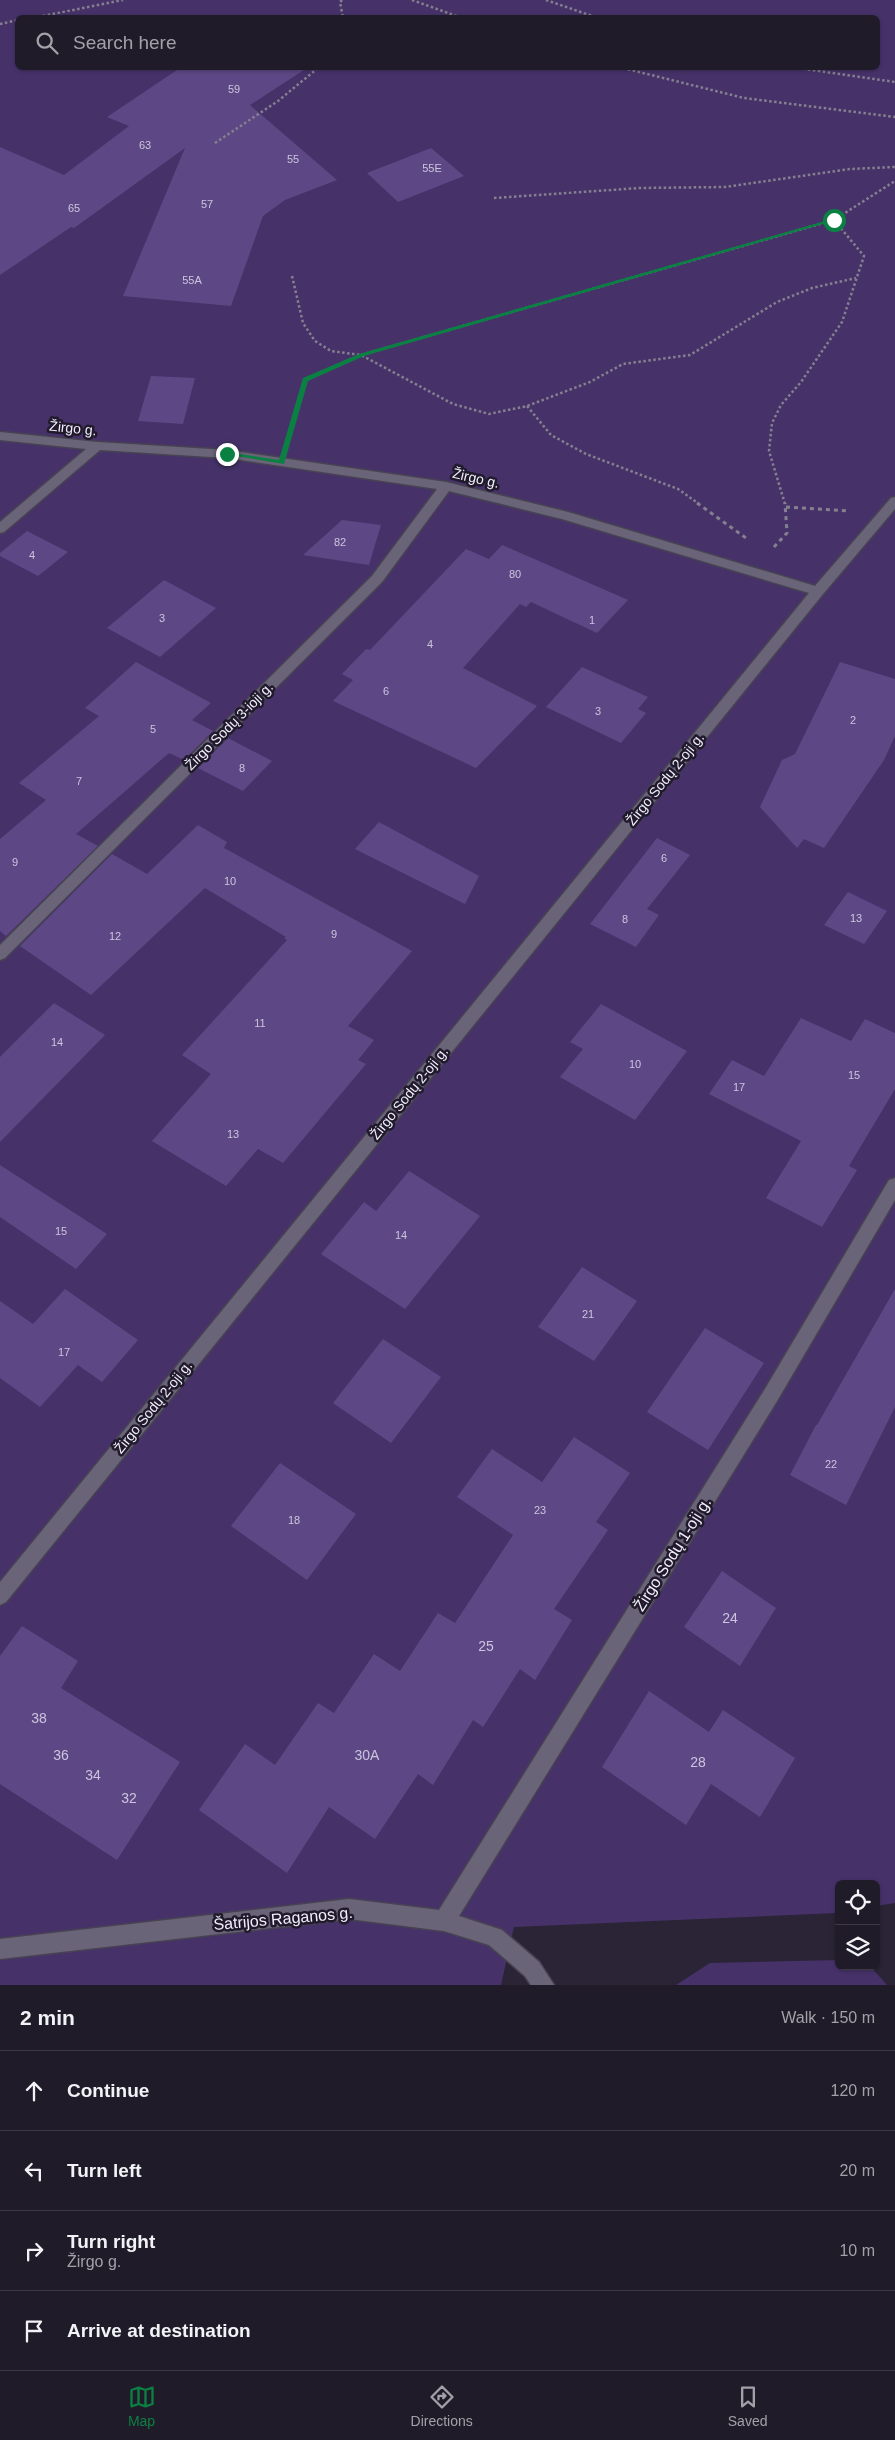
<!DOCTYPE html>
<html lang="en">
<head>
<meta charset="utf-8">
<style>
	body { margin:0; font-family:Arial,sans-serif; background:#2d2834; color:#f1f3f6 }
	.controls { position:absolute; right:15px; bottom:15px; display:grid; overflow:hidden; border-radius:8px; box-shadow:0 1px 4px #0004 }
	.controls button { width:45px; height:45px; display:grid; place-items:center; padding:0; border:0; border-bottom:1px solid #3d3945; background:#201b28; color:#f1f3f6; font:25px sans-serif }
	.stop { position:absolute; width:15px; height:15px; margin:-11px; border:4px solid #0b8043; border-radius:50%; background:#fff }
	.stop.end { background:#0b8043; border-color:#fff; box-shadow:0 1px 5px #0008 }
	.list { margin:0; padding:0; list-style:none }
	h2 { display:flex; justify-content:space-between; align-items:center; height:65px; margin:0; padding:0 20px; font-size:21px }
	h2 small { font-size:16px; font-weight:400; color:#a2a1a8 }
	.list li { display:grid; grid-template-columns:32px 1fr auto; gap:15px; align-items:center; box-sizing:border-box; height:80px; padding:0 20px; border-top:1px solid #3d3945 }
	.list b { display:block; font-size:19px; white-space:nowrap }
	.list p { margin:0; font-size:16px; white-space:nowrap; color:#a2a1a8 }
	.list em { font-size:16px; font-style:normal; color:#a2a1a8 }
	.icon { flex:none; width:28px; height:28px; fill:none; stroke:currentColor; stroke-width:2; stroke-linecap:round; stroke-linejoin:round }
	.map { position:relative; flex:none; width:895px; height:1985px; overflow:hidden }
	.search { position:absolute; background:#201b28; box-shadow:0 1px 4px #0004; left:15px; right:15px; top:15px; height:55px; display:flex; align-items:center; gap:12px; box-sizing:border-box; padding:0 18px; border-radius:8px; color:#a2a1a8; font-size:19px }
	.sheet { height:385px; background:#201b28 }
	nav { display:flex; justify-content:space-around; align-items:center; box-sizing:border-box; height:70px; border-top:1px solid #3d3945; background:#201b28; font-size:14px; color:#a2a1a8 }
	nav a { display:grid; justify-items:center; gap:2px }
	nav .on { color:#0b8043 }
	.map>svg:first-child { display:block }
</style>
</head>
<body>
<div class="map">
<svg width="895" height="1985" viewBox="0 0 895 1985">
	<rect width="100%" height="100%" fill="#2a2436"/>
	<path fill="#463269" fill-rule="evenodd" d="M0 0H895V1903L876 1906V1884H839V1913H837L514 1927 501 1985H0ZM18 18H878V68H18Z
		M839 1960V1966H870L887 1985H676L710 1963Z"/>
	<path fill="#5d4885" d="M180 68H307L250 105 337 180 285 200 263 216 231 306 123 296 185 148 74 228 71 227 0 275V147L64 175 129 126 107 117Z
		M431 148 464 176 398 202 367 173Z
		M151 376 195 378 183 424 138 421Z
		M342 520 381 525 369 565 303 555Z
		M27 531 68 552 38 576 0 556V553Z
		M502 545 628 600 597 633 531 602 526 607 520 604 463 668 537 706 476 768 333 701 353 680 342 674 366 649 370 650 466 549 489 559Z
		M164 580 216 608 160 657 107 628Z
		M136 662 211 703 192 720 213 731 184 760 169 753 76 834 98 846 6 936 0 931V839L46 800 19 783 99 716 85 708Z
		M840 662 895 679V736L884 760 824 848 804 839 797 848 760 807 782 760 795 754Z
		M582 667 648 697 638 709 646 713 621 743 546 707Z
		M228 738 272 761 243 791 198 768Z
		M379 822 479 876 465 904 355 849Z
		M198 825 227 842 224 848 412 951 348 1026 374 1040 358 1060 366 1064 283 1163 258 1149 226 1186 152 1141 211 1074 182 1055 287 940 284 938 286 937 205 888 91 995 20 946 112 854 147 874Z
		M657 838 690 855 647 909 659 915 636 947 590 924Z
		M848 892 887 911 864 944 824 925Z
		M54 1003 105 1035 0 1142V1057Z
		M601 1004 687 1051 635 1120 560 1077 583 1049 570 1042Z
		M801 1018 851 1041 865 1019 895 1033V1089L849 1166 857 1170 822 1227 766 1198 801 1141 709 1094 732 1060 764 1076Z
		M0 1165 107 1234 76 1269 0 1217Z
		M409 1171 480 1216 405 1309 321 1254 364 1202 376 1211Z
		M582 1267 637 1301 594 1361 538 1327Z
		M65 1289 138 1340 102 1382 78 1365 40 1407 0 1378V1301L33 1324Z
		M895 1289V1407L846 1505 790 1475 816 1425H817Z
		M705 1328 764 1363 708 1450 647 1412Z
		M383 1339 441 1377 391 1443 333 1403Z
		M574 1437 630 1473 596 1522 608 1530 554 1609 572 1620 535 1680 520 1669 483 1727 473 1720 433 1785 418 1774 375 1839 329 1807 287 1873 199 1810 245 1744 275 1765 318 1703 334 1713 374 1654 400 1671 438 1613 455 1623 513 1535 457 1497 492 1449 542 1482Z
		M280 1463 356 1514 307 1580 231 1526Z
		M722 1571 776 1608 740 1666 684 1627Z
		M22 1626 78 1661 61 1688 180 1762 117 1860 0 1784V1656Z
		M649 1691 709 1732 723 1710 795 1758 760 1817 711 1784 686 1825 602 1767Z"/>
	<g fill="none" stroke-linecap="round" stroke-linejoin="round">
		<g stroke="#484353" stroke-width="3">
			<path id="minor" d="M0 432 97 442 227 450 446 482 568 512 815 586 891 498 895 497V509L823 594 6 1602 0 1605V1582L809 593 562 519 449 491 382 582 5 958 0 960V945L372 576 437 489 227 458 100 450 4 532 0 533V522L86 449 0 440Z
				M895 1178V1200L777 1401 459 1916 502 1930 539 1962 554 1985H531L525 1976 489 1945 444 1931 349 1919 0 1959V1939L349 1899 439 1910 765 1389 889 1180Z"/>
		</g>
		<path stroke="#858090" stroke-width="2.5" stroke-dasharray="2.5 2.5" stroke-linecap="butt" d="M342 0 340 2 343 18
			M412 0 462 18
			M546 0 598 18
			M33 18 123 0
			M0 24 18 20
			M623 68 744 98 895 117
			M798 68 895 82
			M215 143 278 101 318 68
			M494 198 640 188 725 187 850 169 895 167
			M292 276 303 323 315 341 331 351 361 355 453 404 489 414 527 406 590 382 623 364 690 355 777 302 812 288 856 278
			M527 406 551 435 586 454 678 489 699 504
			M289 436 305 380 361 355 834 220 895 181
			M785 504 769 451 772 423 781 405 801 382 842 322 864 256 834 220"/>
		<path stroke="#858090" stroke-width="3" stroke-dasharray="4 4" stroke-linecap="butt" d="M697 503 746 538
			M786 507 848 511
			M774 547 787 533 785 503"/>
		<use href="#minor" fill="#6a6479" fill-rule="evenodd"/>
	</g>
	<path fill="#0b8043" d="M832 219 837 220 364 356 308 381 284 464 224 454 227 452 279 460 303 378 359 354Z"/>
	<g text-anchor="middle" stroke-width="5" stroke-linejoin="round" paint-order="stroke">
		<g font-size="11" fill="#ccc4de">
			<text x="234" y="93">59</text>
			<text x="145" y="149">63</text>
			<text x="293" y="163">55</text>
			<text x="432" y="172">55E</text>
			<text x="207" y="208">57</text>
			<text x="74" y="212">65</text>
			<text x="192" y="284">55A</text>
			<text x="340" y="546">82</text>
			<text x="32" y="559">4</text>
			<text x="515" y="578">80</text>
			<text x="162" y="622">3</text>
			<text x="592" y="624">1</text>
			<text x="430" y="648">4</text>
			<text x="386" y="695">6</text>
			<text x="598" y="715">3</text>
			<text x="853" y="724">2</text>
			<text x="153" y="733">5</text>
			<text x="242" y="772">8</text>
			<text x="79" y="785">7</text>
			<text x="664" y="862">6</text>
			<text x="15" y="866">9</text>
			<text x="230" y="885">10</text>
			<text x="856" y="922">13</text>
			<text x="625" y="923">8</text>
			<text x="334" y="938">9</text>
			<text x="115" y="940">12</text>
			<text x="260" y="1027">11</text>
			<text x="57" y="1046">14</text>
			<text x="635" y="1068">10</text>
			<text x="854" y="1079">15</text>
			<text x="739" y="1091">17</text>
			<text x="233" y="1138">13</text>
			<text x="61" y="1235">15</text>
			<text x="401" y="1239">14</text>
			<text x="588" y="1318">21</text>
			<text x="64" y="1356">17</text>
			<text x="831" y="1468">22</text>
			<text x="540" y="1514">23</text>
			<text x="294" y="1524">18</text>
		</g>
		<g font-size="14" fill="#f1eefb" stroke="#201a2c">
			<text transform="translate(73 428) rotate(6)" y="5">Žirgo g.</text>
			<text transform="translate(476 478) rotate(13)" y="5">Žirgo g.</text>
			<text transform="translate(229 726) rotate(-45)" y="5">Žirgo Sodų 3-ioji g.</text>
			<text transform="translate(665 779) rotate(-51)" y="5">Žirgo Sodų 2-oji g.</text>
			<text transform="translate(409 1093) rotate(-51)" y="5">Žirgo Sodų 2-oji g.</text>
			<text transform="translate(153 1407) rotate(-51)" y="5">Žirgo Sodų 2-oji g.</text>
		</g>
		<g font-size="14" fill="#ccc4de">
			<text x="730" y="1623">24</text>
			<text x="486" y="1651">25</text>
			<text x="39" y="1723">38</text>
			<text x="61" y="1760">36</text>
			<text x="367" y="1760">30A</text>
			<text x="698" y="1767">28</text>
			<text x="93" y="1780">34</text>
			<text x="129" y="1803">32</text>
		</g>
		<g font-size="16" fill="#f1eefb" stroke="#201a2c">
			<text transform="translate(672 1554) rotate(-58)" y="6">Žirgo Sodų 1-oji g.</text>
			<text transform="translate(283 1918) rotate(-5)" y="6">Šatrijos Raganos g.</text>
		</g>
	</g>
</svg>
<div class="controls">
<button><svg class="icon" aria-label="locate" viewBox="0 0 24 24"><circle cx="12" cy="12" r="6"/><path d="M12 2v4M12 18v4M2 12h4M18 12h4"/></svg></button>
<button><svg class="icon" aria-label="layers" viewBox="0 0 24 24"><path d="M12 4l9 5-9 5-9-5zM3 14l9 5 9-5"/></svg></button>
</div>
<div class="stop" style="left:834px;top:220px"></div>
<div class="stop end" style="left:227px;top:454px"></div>
<div class="search"><svg class="icon" aria-label="search" viewBox="0 0 24 24"><circle cx="10" cy="10" r="6"/><path d="M15 15l6 6"/></svg>Search here</div>
</div>
<section class="sheet">
<h2>2 min<small>Walk · 150 m</small></h2>
<ul class="list">
<li><svg class="icon" aria-label="ahead" viewBox="0 0 24 24"><path d="M12 20V5M6 11l6-6 6 6"/></svg><div><b>Continue</b></div><em>120 m</em></li>
<li><svg class="icon" aria-label="left" viewBox="0 0 24 24"><path d="M17 20v-9H6M10 6l-5 5 5 5"/></svg><div><b>Turn left</b></div><em>20 m</em></li>
<li><svg class="icon" aria-label="right" viewBox="0 0 24 24"><path d="M7 20v-9h11M14 6l5 5-5 5"/></svg><div><b>Turn right</b><p>Žirgo g.</p></div><em>10 m</em></li>
<li><svg class="icon" aria-label="arrive" viewBox="0 0 24 24"><path d="M6 21V4h12l-3 4 3 4H6"/></svg><div><b>Arrive at destination</b></div></li>
</ul>
</section>
<nav>
<a class="on"><svg class="icon" aria-label="map" viewBox="0 0 24 24"><path d="M3 6l6-2 6 2 6-2v14l-6 2-6-2-6 2zM9 4v14M15 6v14"/></svg>Map</a>
<a><svg class="icon" aria-label="directions" viewBox="0 0 24 24"><path d="M12 3l9 9-9 9-9-9zM9 14v-3h6M13 9l2 2-2 2"/></svg>Directions</a>
<a><svg class="icon" aria-label="saved" viewBox="0 0 24 24"><path d="M7 4h10v16l-5-4-5 4z"/></svg>Saved</a>
</nav>
</body>
</html>
